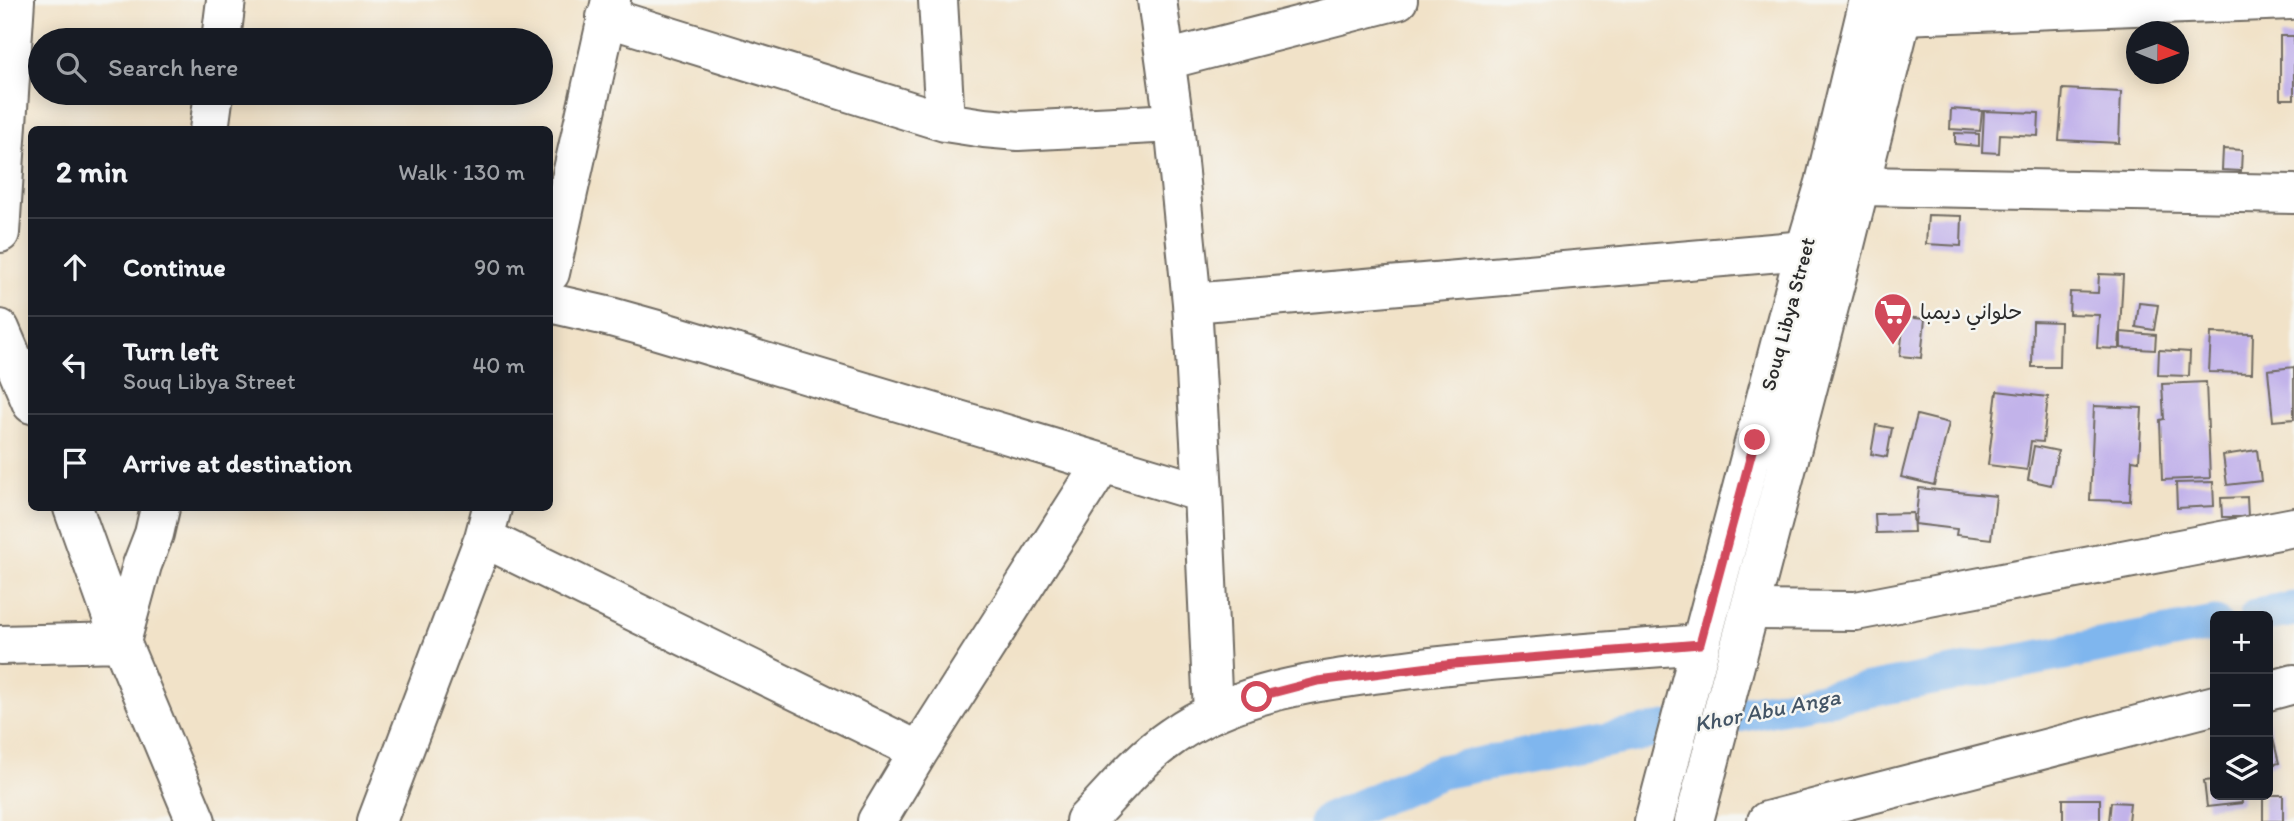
<!DOCTYPE html>
<html lang="en">
<head>
<meta charset="utf-8">
<style>
	body { margin:0; font-family:Itim,"Playpen Sans Arabic",sans-serif; background:#20242c; color:#f1f3f6 }
	.controls { position:absolute; right:21px; bottom:21px; display:grid; overflow:hidden; border-radius:10px; box-shadow:0 4px 18px #0003 }
	.controls button { width:63px; height:63px; display:grid; place-items:center; padding:0; border:0; border-bottom:2px solid #363941; background:#171b24; color:#f1f3f6; font:35px sans-serif }
	.compass { position:absolute; left:2126px; top:21px; width:63px; height:63px; border-radius:50%; background:#171b24; box-shadow:0 4px 18px #0003; rotate:91deg }
	.stop { position:absolute; width:21px; height:21px; margin:-16px; border:5px solid #d1495b; border-radius:50%; background:#fff }
	.stop.end { background:#d1495b; border-color:#fff; box-shadow:0 2px 7px #0008 }
	.list { margin:0; padding:0; list-style:none }
	h2 { display:flex; justify-content:space-between; align-items:center; height:91px; margin:0; padding:0 28px; font-size:30px }
	h2 small { font-size:23px; font-weight:400; color:#9ea1a6 }
	.list li { display:grid; grid-template-columns:46px 1fr auto; gap:21px; align-items:center; box-sizing:border-box; height:98px; padding:0 28px; border-top:2px solid #363941 }
	.list b { display:block; font-size:26px; white-space:nowrap }
	.list p { margin:0; font-size:23px; white-space:nowrap; color:#9ea1a6 }
	.list em { font-size:23px; font-style:normal; color:#9ea1a6 }
	.icon { flex:none; width:38px; height:38px; fill:none; stroke:currentColor; stroke-width:2; stroke-linecap:round; stroke-linejoin:round }
	.map { position:relative; flex:none; width:2294px; height:821px; overflow:hidden }
	.search { position:absolute; background:#171b24; box-shadow:0 4px 18px #0003; left:28px; top:28px; width:525px; height:77px; display:flex; align-items:center; gap:18px; box-sizing:border-box; padding:0 24px; border-radius:38px; color:#9ea1a6; font-size:26px }
	.panel { position:absolute; background:#171b24; box-shadow:0 4px 18px #0003; left:28px; top:126px; width:525px; height:385px; border-radius:10px }
	.map>svg:first-child { display:block }
</style>
</head>
<body>
<div class="map">
<svg width="2294" height="821" viewBox="0 0 2294 821">
	<rect width="100%" height="100%" fill="#f6f6f2"/>
	<filter id="ink" filterUnits="userSpaceOnUse"><feTurbulence type="fractalNoise" baseFrequency=".0143" numOctaves="2"/><feDisplacementMap in="SourceGraphic" scale="14" xChannelSelector="R" yChannelSelector="G"/><feConvolveMatrix kernelMatrix="1 2 1 2 8 2 1 2 1" color-interpolation-filters="sRGB"/></filter>
	<filter id="wash" filterUnits="userSpaceOnUse"><feTurbulence type="fractalNoise" baseFrequency=".00686" numOctaves="4" result="noise"/><feDisplacementMap in="SourceGraphic" scale="28" xChannelSelector="R" yChannelSelector="G"/><feGaussianBlur stdDeviation="1.57" result="paint"/><feColorMatrix in="noise" values="0 0 0 0 0 0 0 0 0 0 0 0 0 0 0 0 0 1.4 0 .05"/><feComposite in="paint" operator="in"/></filter>
	<g filter="url(#wash)">
		<rect width="100%" height="100%" fill="#f1e2c8"/>
		<g fill="none" stroke-linecap="round" stroke-linejoin="round">
			<path stroke="#7fb6ee" stroke-width="35" d="M2257 616 2294 609
				M1327 821 1440 772 2215 624"/>
		</g>
		<g id="blocks">
			<path fill="#c2b3ea" d="M2280 36H2294V99H2280Z
				M2063 89 2121 92 2119 143 2059 140Z
				M1951 109 1982 111 1980 131 1950 129Z
				M1984 111 2039 113 2038 136 2000 134 1999 153 1982 152Z
				M1955 133 1979 134V146L1955 144Z
				M2223 149 2242 150 2241 171 2222 170Z
				M1928 215 1962 216 1961 246 1926 244Z
				M2099 274 2123 275 2119 349 2097 348 2099 315 2069 314 2070 292 2098 293Z
				M2139 303 2158 305 2154 330 2136 327Z
				M1904 317 1925 319 1921 358 1900 356Z
				M2033 321 2060 322 2059 367H2032Z
				M2121 332 2156 335 2155 350 2121 348Z
				M2211 333 2253 334 2252 373 2209 372Z
				M2159 350 2190 352 2189 376 2158 375Z
				M2294 367V419L2273 421 2268 370Z
				M2206 382 2210 478 2162 480 2160 420 2164 419 2162 384Z
				M1997 391 2048 397 2043 442 2031 441 2027 470 1988 465Z
				M2094 406 2142 408 2139 461 2132 460 2130 501 2090 500Z
				M1917 415 1949 423 1934 485 1901 477Z
				M1876 425 1892 428 1887 457 1871 454Z
				M2034 446 2058 451 2051 485 2028 480Z
				M2257 450 2261 481 2227 485 2223 455Z
				M2213 482 2214 506 2177 508 2176 483Z
				M1919 488 1996 496 1991 539 1956 535 1957 529 1915 524Z
				M2247 497 2248 517H2222L2221 498Z
				M1913 513 1914 532 1876 533 1875 514Z
				M2268 718 2279 763 2268 766Z
				M2215 780V795H2241L2242 803 2207 807 2204 781Z
				M2263 795H2283V821H2263Z
				M2063 799H2100V821H2063Z
				M2111 802 2130 803 2128 821H2109Z"/>
		</g>
	</g>
	<g filter="url(#ink)">
		<use href="#blocks" fill-opacity="0" stroke="#706b62" stroke-width="2"/>
		<g fill="none" stroke-linecap="round" stroke-linejoin="round">
			<g stroke="#706b62" stroke-width="42">
				<path id="minor" d="M938 0 945 122
					M1902 15 2291 0
					M606 17 945 122 984 128 1018 131 1174 123
					M221 40 226 0
					M1166 60 1398 0
					M209 130 214 93
					M1860 186 2294 194
					M0 233 15 0
					M550 273 611 0
					M550 303 611 317 654 329 1203 493 1192 303 1174 123 1157 0
					M1192 303 1805 250
					M0 329 32 404
					M1203 493 1213 713
					M73 508 121 642 196 821
					M484 538 919 751
					M1751 610 1856 611 2294 527
					M0 645 121 642 142 565 154 534 160 508
					M2268 691 2294 684
					M377 821 484 538 492 508
					M877 821 919 751 1102 464
					M1085 821C1113 792 1139 759 1173 736 1239 689 1326 680 1405 670 1503 658 1602 652 1700 644
					M1767 821 2215 705"/>
			</g>
			<g stroke="#706b62" stroke-width="42">
				<path id="major" d="M1654 821 1805 250 1825 183 1869 0
					M1694 821 1841 261 1906 0"/>
			</g>
			<use href="#minor" stroke="#fff" stroke-width="38"/>
			<use href="#major" stroke="#fff" stroke-width="38"/>
		</g>
	</g>
	<g fill="none" stroke-linecap="round" stroke-linejoin="round" filter="url(#ink)">
		<path stroke="#d1495b" stroke-width="9" d="M1257 697 1318 681 1454 664 1700 644 1755 440"/>
	</g>
	<defs>
		<g id="supermarket-pin" transform="scale(2.0125)"><path d="M0 17L-7.5 6A9.5 9.5 0 1 1 7.5 6Z" fill="#d1495b" stroke="#f6f6f2"/><path d="M-6-5.5h2.5l.6 2H6L4.5 2H-2.5L-4.4-4H-6ZM-1.5 3.2a1.3 1.3 0 1 0 .1 0ZM3 3.2a1.3 1.3 0 1 0 .1 0Z" fill="#fff"/></g>
	</defs>
	<g fill-rule="evenodd">
		<use href="#supermarket-pin" x="1893" y="312"/>
	</g>
	<g text-anchor="middle" stroke-width="5" stroke-linejoin="round" paint-order="stroke">
		<g font-size="21" fill="#2b2b2b" stroke="#f6f6f2" text-anchor="start">
			<text x="1920" y="319">حلواني ديمبا</text>
		</g>
		<g font-size="21" fill="#2b2b2b" stroke="#f6f6f2">
			<text transform="translate(1788 314) rotate(-75)" y="7">Souq Libya Street</text>
		</g>
		<g font-size="23" font-style="italic" fill="#456" stroke="#f6f6f2">
			<text transform="translate(1767 710) rotate(-11)" y="8">Khor Abu Anga</text>
		</g>
	</g>
</svg>
<div class="controls">
<button>+</button>
<button>−</button>
<button><svg class="icon" aria-label="layers" viewBox="0 0 24 24"><path d="M12 4l9 5-9 5-9-5zM3 14l9 5 9-5"/></svg></button>
</div>
<svg class="compass" viewBox="-18 -18 36 36"><path d="M0-13l5 13h-10z" fill="#e53935"/><path d="M0 13l5-13h-10z" fill="#9ea1a6"/></svg>
<div class="stop" style="left:1257px;top:697px"></div>
<div class="stop end" style="left:1755px;top:440px"></div>
<div class="search"><svg class="icon" aria-label="search" viewBox="0 0 24 24"><circle cx="10" cy="10" r="6"/><path d="M15 15l6 6"/></svg>Search here</div>
<section class="panel">
<h2>2 min<small>Walk · 130 m</small></h2>
<ul class="list">
<li><svg class="icon" aria-label="ahead" viewBox="0 0 24 24"><path d="M12 20V5M6 11l6-6 6 6"/></svg><div><b>Continue</b></div><em>90 m</em></li>
<li><svg class="icon" aria-label="left" viewBox="0 0 24 24"><path d="M17 20v-9H6M10 6l-5 5 5 5"/></svg><div><b>Turn left</b><p>Souq Libya Street</p></div><em>40 m</em></li>
<li><svg class="icon" aria-label="arrive" viewBox="0 0 24 24"><path d="M6 21V4h12l-3 4 3 4H6"/></svg><div><b>Arrive at destination</b></div></li>
</ul>
</section>
</div>
</body>
</html>
